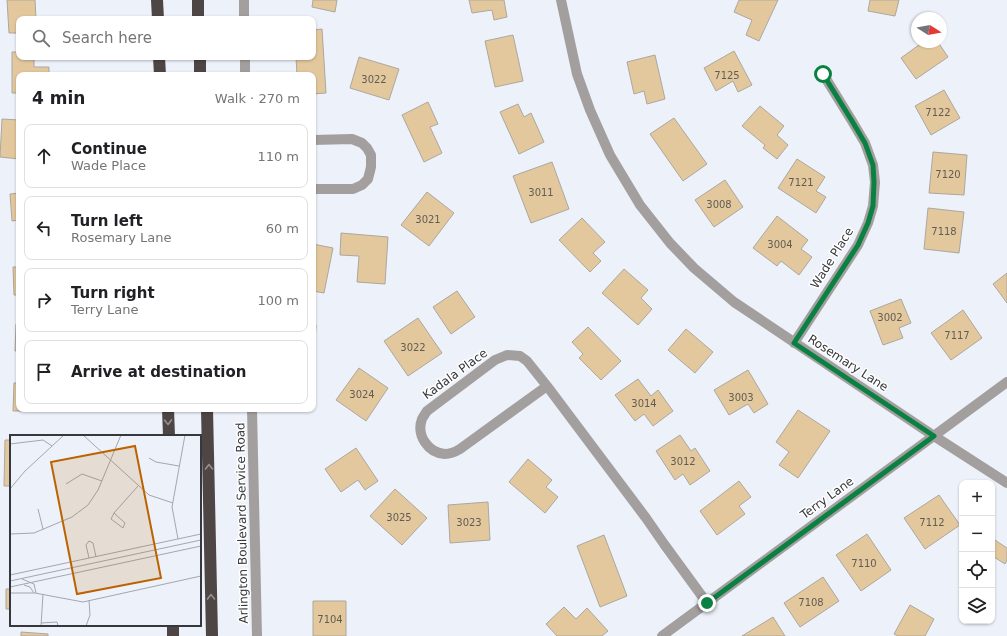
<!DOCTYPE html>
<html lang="en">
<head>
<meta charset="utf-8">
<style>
	body { margin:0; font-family:"DejaVu Sans",sans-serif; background:#f2f2f2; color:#202124 }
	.controls { position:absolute; right:12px; bottom:12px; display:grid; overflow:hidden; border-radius:8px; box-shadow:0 1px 3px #0004 }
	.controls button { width:36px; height:36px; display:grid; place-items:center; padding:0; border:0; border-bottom:1px solid #e0e0e0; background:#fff; color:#202124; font:20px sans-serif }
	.compass { position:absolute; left:911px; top:12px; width:36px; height:36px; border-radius:50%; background:#fff; box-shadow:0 1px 3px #0004; rotate:101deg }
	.stop { position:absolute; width:12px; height:12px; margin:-9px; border:3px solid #0b8043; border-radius:50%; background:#fff }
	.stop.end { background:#0b8043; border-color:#fff; box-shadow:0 1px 4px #0008 }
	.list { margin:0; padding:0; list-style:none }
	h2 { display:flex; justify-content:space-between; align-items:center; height:52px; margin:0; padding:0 16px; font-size:17px }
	h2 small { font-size:13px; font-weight:400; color:#757577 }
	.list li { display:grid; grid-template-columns:26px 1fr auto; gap:12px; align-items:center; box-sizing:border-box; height:64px; margin:0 8px 8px; padding:0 8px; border:1px solid #e0e0e0; border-radius:8px }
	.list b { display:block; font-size:15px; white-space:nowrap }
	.list p { margin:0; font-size:13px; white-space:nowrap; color:#757577 }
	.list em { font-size:13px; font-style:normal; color:#757577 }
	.icon { flex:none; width:22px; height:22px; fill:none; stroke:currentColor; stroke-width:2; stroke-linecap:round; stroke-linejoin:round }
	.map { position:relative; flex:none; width:1007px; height:636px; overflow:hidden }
	.search { position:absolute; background:#fff; box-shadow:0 1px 3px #0004; left:16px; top:16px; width:300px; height:44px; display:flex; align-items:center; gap:10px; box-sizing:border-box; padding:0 14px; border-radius:8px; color:#757577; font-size:15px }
	.panel { position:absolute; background:#fff; box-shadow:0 1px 3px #0004; left:16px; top:72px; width:300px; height:340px; border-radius:8px }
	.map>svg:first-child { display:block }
</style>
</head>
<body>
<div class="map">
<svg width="1007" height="636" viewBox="0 0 1007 636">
	<rect width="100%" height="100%" fill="#edf1f9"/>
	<path fill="#e3c89d" stroke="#aca79f" d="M7 0H35L36 19H19V33H9Z
		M313 0H337L335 12 312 7Z
		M469 0H504L507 17 494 20 492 10 472 13Z
		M739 0H778L759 41 746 35 752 20 734 12Z
		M870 0H899L895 16 868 11Z
		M322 29 326 93 313 94V75H297L296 57H313V30Z
		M513 35 523 81 495 87 485 41Z
		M923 42H938L948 57 916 79 901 58Z
		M734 51 752 85 738 92 733 81 716 91 704 68Z
		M12 52H19V57H34V67H49V75H19V93H12Z
		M655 55 665 99 647 104 644 91 634 94 627 62Z
		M359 57 399 69 389 100 350 88Z
		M944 90 960 118 931 135 915 106Z
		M428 102 438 124 430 127 442 153 424 162 402 115Z
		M518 104 524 117 531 113 544 142 519 154 500 112Z
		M760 106 784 126 777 135 788 145 777 159 763 148 765 145 742 126Z
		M674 118 707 164 683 181 650 134Z
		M2 119 19 120V159L0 157Z
		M933 152 967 155 964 195 929 193Z
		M797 159 825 177 816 191 826 197 816 213 778 188Z
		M552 162 569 209 531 223 513 176Z
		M725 180 743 207 714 227 695 200Z
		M427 192 454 213 429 246 401 225Z
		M19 193V220L12 221 10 194Z
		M928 208 964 212 959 253 924 249Z
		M777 216 808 240 801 249 812 257 799 275 781 261 777 266 753 248Z
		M582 218 605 242 593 253 601 261 590 272 559 240Z
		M341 233 388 237 385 284 357 282 359 256 340 255Z
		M313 244 333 248 324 293 313 291Z
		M13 267H19V295H14Z
		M624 269 648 290 641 298 652 309 638 325 602 293Z
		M1007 273V303L993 284Z
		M457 291 475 317 451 334 433 307Z
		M901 299 911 323 899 328 903 338 883 345 870 311Z
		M963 310 982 338 951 360 931 333Z
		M418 318 442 353 408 376 384 341Z
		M16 324H19V351H15Z
		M313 325H316L314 358 313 357Z
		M588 327 621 361 601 380 579 358 583 354 572 342Z
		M686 329 713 352 695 373 668 350Z
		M359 368 388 388 366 421 336 400Z
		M748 370 768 404 754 413 748 404 729 415 714 390Z
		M638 379 651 396 658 390 673 411 653 426 644 414 635 421 615 395Z
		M14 383H19V409H51V411H13Z
		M798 410 830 431 798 478 779 465 789 452 776 442Z
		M680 435 691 451 695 448 710 471 690 485 683 474 675 480 656 451Z
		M5 440H11V486H4Z
		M356 448 378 481 365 490 358 480 341 492 325 469Z
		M528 459 552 480 546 487 558 497 545 513 509 482Z
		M739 481 751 497 739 506 745 514 717 535 700 511Z
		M395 489 427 518 402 545 370 516Z
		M939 495 960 525 925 549 904 518Z
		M488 502 490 540 450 543 448 505Z
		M867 534 891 570 861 591 836 555Z
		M604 535 627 596 600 607 577 546Z
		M992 538 1007 548V560L1005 564 994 557 992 561Z
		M823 577 839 601 800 627 784 603Z
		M6 589H11V609H6Z
		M313 601H346V636H313Z
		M910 605 934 619 925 636H898L894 634Z
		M564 607 576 619 587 608 608 631 602 636H557L546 624Z
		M773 617 785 636H742Z
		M21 632 48 634V636H21Z"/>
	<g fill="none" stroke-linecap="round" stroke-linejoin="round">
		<path stroke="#a49f9f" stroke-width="10" d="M244 0V19
			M561 0 577 74 590 110 610 155 640 205 670 243 694 268 734 302 934 436 1007 483
			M245 57V75
			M313 140 352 139 362 143 367 148 371 155V167L368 179 362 185 353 189H313
			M794 343 858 245 868 223 873 206 875 182 873 165 865 143 852 121 823 74
			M507 355 520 356 527 361 547 386 460 449C455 452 450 454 445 454 428 453 416 435 422 419 423 417 425 414 427 411L495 360Z
			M547 386 646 518 664 544 707 603
			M252 409 257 636
			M662 636 1007 382"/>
		<path stroke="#4e4545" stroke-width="12" d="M157 0 158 19
			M198 0V19
			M159 57 160 75
			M200 57V75
			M168 409 169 436
			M207 409 212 636
			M173 625V636"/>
	</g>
	<defs><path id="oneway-chevron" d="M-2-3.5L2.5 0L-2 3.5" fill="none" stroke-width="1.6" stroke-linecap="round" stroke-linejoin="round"/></defs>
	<g stroke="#958f8f">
		<use href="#oneway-chevron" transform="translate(168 422) rotate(89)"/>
		<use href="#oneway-chevron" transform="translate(209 467) rotate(-91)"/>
		<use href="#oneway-chevron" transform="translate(211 597) rotate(-91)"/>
	</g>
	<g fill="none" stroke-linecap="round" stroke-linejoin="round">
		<path stroke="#0b8043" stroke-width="5" d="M707 603 934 436 794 343 858 245 868 223 873 206 874 182 873 165 865 143 852 121 823 74"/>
	</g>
	<g text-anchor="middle" stroke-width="3" stroke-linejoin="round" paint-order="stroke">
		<g font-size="10" fill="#625c54">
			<text x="727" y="79">7125</text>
			<text x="374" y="83">3022</text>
			<text x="938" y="116">7122</text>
			<text x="948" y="178">7120</text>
			<text x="801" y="186">7121</text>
			<text x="541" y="196">3011</text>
			<text x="719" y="208">3008</text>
			<text x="428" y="223">3021</text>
			<text x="944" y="235">7118</text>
			<text x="780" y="248">3004</text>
			<text x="890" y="321">3002</text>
			<text x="957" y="339">7117</text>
			<text x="413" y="351">3022</text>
			<text x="362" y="398">3024</text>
			<text x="741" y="401">3003</text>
			<text x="644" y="407">3014</text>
			<text x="683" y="465">3012</text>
			<text x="399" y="521">3025</text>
			<text x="469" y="526">3023</text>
			<text x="932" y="526">7112</text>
			<text x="864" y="567">7110</text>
			<text x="811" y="606">7108</text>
			<text x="330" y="623">7104</text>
		</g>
		<g font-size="12" fill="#37383c" stroke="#fff">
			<text transform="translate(832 258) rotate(-58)" y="4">Wade Place</text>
			<text transform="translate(848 363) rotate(33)" y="4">Rosemary Lane</text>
			<text transform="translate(455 374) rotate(-36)" y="4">Kadala Place</text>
			<text transform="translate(827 498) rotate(-36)" y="4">Terry Lane</text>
			<text transform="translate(242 523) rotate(-91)" y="4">Arlington Boulevard Service Road</text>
		</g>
	</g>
	<g transform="translate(10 435)">
		<rect width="191" height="191" fill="#edf1f9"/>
		<path fill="none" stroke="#a4a7ad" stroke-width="1" d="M73 0 139 60 163 68M0 9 33 5 42 11M139 23 146 27 169 31M56 49 72 39 92 46M0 54 15 36 54 0M28 74 33 94M104 78 115 88 113 93 101 84ZM104 78 128 51M0 99 24 98 62 82 78 70 88 55 111 0M168 104 162 72 175 0M79 123 76 110 79 106 83 108 86 122M0 140 191 99M12 144 24 149 26 158M0 146 191 105M14 150 20 152 24 158M0 152 191 111M0 158H25L73 167 191 141M31 188 47 187 48 191M31 191 33 159M76 191 80 180 79 165"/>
		<path fill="#bc6300" fill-opacity="0.15" stroke="#bc6300" stroke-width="2" d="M125 11 151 143 67 159 41 27Z"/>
		<rect width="191" height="191" fill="none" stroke="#37383c" stroke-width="2"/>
	</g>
</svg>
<div class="controls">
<button>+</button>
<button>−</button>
<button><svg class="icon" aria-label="locate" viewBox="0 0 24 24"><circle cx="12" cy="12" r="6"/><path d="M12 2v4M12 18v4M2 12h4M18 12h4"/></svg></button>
<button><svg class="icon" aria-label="layers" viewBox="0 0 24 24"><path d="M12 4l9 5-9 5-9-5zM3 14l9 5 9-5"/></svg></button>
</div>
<svg class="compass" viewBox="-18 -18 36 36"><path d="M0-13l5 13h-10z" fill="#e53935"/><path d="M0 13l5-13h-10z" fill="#757577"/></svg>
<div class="stop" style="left:823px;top:74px"></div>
<div class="stop end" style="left:707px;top:603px"></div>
<div class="search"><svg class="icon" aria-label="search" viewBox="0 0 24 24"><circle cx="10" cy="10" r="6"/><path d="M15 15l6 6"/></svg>Search here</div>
<section class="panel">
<h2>4 min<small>Walk · 270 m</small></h2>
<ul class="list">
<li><svg class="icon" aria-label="ahead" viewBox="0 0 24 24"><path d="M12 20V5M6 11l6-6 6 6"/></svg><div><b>Continue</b><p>Wade Place</p></div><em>110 m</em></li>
<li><svg class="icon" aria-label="left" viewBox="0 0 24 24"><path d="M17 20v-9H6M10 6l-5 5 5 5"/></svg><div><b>Turn left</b><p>Rosemary Lane</p></div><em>60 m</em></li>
<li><svg class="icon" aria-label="right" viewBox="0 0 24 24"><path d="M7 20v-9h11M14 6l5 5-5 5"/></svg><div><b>Turn right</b><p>Terry Lane</p></div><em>100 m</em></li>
<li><svg class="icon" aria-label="arrive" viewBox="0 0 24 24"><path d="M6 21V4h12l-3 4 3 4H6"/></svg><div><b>Arrive at destination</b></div></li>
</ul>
</section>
</div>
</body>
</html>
